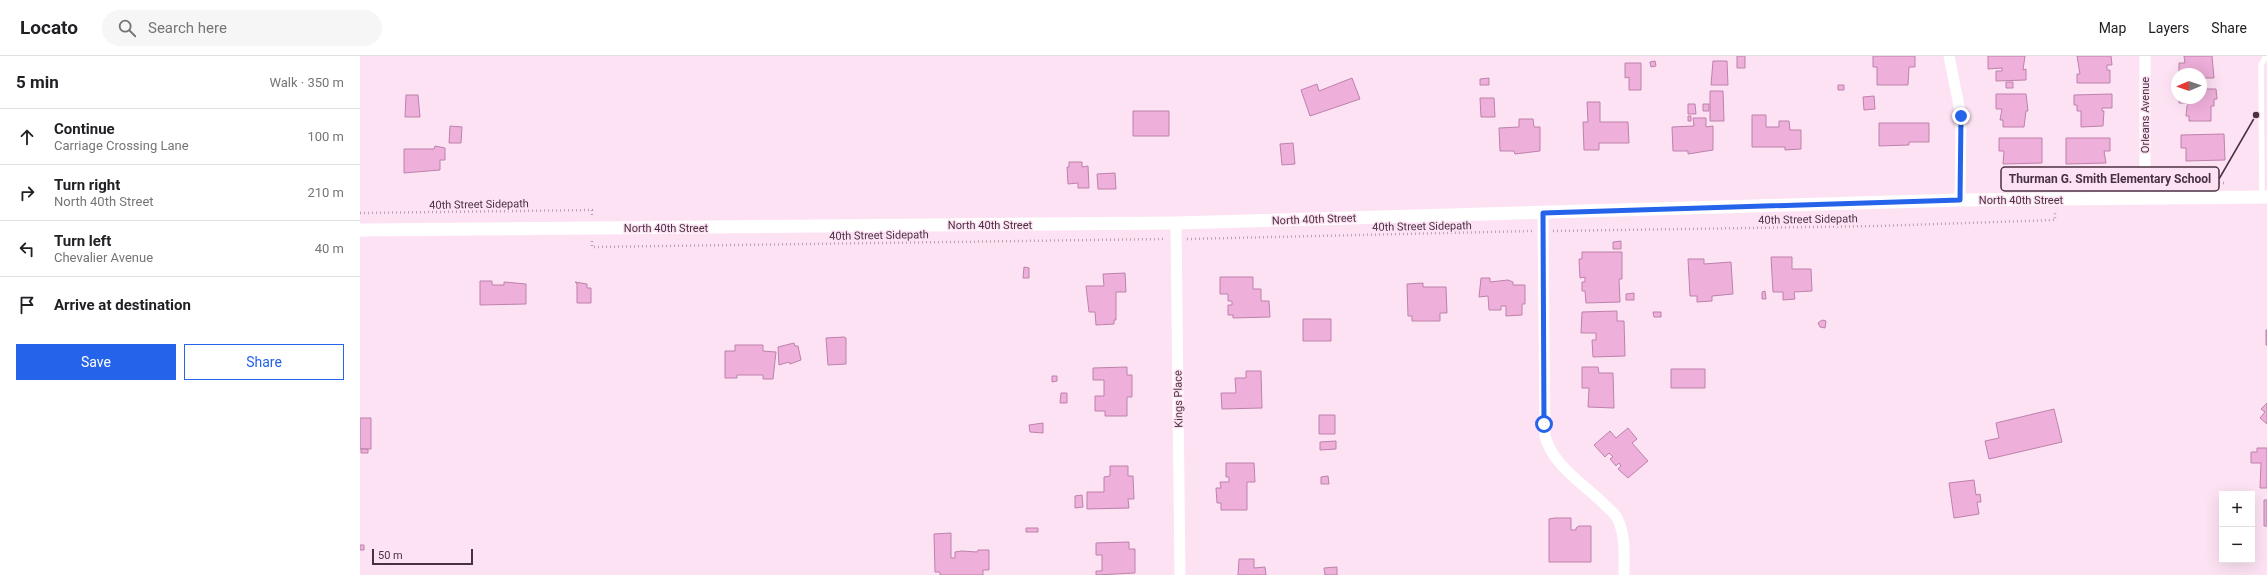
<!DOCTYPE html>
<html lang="en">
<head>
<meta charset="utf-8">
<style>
	body { margin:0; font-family:Roboto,sans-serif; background:#f6f6f6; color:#202124 }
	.controls { position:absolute; right:12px; bottom:12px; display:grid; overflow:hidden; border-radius:0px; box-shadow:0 4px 16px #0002 }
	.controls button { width:36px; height:36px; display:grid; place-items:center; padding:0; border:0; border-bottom:1px solid #e0e0e0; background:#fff; color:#202124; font:20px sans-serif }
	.compass { position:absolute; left:1811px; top:12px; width:36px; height:36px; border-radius:50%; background:#fff; box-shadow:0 4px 16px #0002; rotate:268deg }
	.scale { position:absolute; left:12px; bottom:10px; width:101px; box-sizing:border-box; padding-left:4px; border:2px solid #4a3142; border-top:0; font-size:11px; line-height:14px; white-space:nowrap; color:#4a3142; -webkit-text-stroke:3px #fde2f3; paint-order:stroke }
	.stop { position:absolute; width:12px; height:12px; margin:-9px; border:3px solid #2563eb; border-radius:50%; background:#fff }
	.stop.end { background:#2563eb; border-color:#fff; box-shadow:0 1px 4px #0008 }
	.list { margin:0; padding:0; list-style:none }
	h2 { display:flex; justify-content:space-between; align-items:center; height:52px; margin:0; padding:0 16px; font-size:17px }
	h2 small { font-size:13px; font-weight:400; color:#757577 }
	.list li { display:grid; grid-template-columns:26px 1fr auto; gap:12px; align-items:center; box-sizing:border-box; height:56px; padding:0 16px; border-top:1px solid #e0e0e0 }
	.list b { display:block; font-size:15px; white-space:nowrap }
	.list p { margin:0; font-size:13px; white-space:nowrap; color:#757577 }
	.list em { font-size:13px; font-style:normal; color:#757577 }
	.actions { display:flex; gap:8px; padding:12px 16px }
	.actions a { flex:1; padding:9px 0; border:1px solid #2563eb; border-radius:0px; text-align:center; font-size:14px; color:#2563eb }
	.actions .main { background:#2563eb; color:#fff }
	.icon { flex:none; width:22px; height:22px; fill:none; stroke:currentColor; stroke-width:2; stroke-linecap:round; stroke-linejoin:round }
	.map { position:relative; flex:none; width:1907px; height:519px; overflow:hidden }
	header { display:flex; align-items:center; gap:24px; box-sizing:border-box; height:56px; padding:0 20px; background:#fff; border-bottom:1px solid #e0e0e0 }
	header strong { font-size:19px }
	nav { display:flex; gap:22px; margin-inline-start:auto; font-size:14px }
	.search { width:280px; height:36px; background:#f6f6f6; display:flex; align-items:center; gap:10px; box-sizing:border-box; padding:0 14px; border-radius:22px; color:#757577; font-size:15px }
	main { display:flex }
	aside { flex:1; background:#fff }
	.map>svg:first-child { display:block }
</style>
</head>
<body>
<header>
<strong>Locato</strong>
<div class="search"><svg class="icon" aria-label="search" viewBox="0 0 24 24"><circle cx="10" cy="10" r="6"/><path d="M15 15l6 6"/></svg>Search here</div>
<nav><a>Map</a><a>Layers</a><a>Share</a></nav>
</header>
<main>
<aside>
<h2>5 min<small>Walk · 350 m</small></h2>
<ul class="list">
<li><svg class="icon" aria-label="ahead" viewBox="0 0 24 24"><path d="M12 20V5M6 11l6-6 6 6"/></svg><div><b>Continue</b><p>Carriage Crossing Lane</p></div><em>100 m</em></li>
<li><svg class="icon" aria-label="right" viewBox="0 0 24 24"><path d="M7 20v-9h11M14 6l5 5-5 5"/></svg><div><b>Turn right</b><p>North 40th Street</p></div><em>210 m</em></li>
<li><svg class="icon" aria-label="left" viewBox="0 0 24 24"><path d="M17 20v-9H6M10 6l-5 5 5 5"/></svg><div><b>Turn left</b><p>Chevalier Avenue</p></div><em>40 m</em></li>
<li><svg class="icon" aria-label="arrive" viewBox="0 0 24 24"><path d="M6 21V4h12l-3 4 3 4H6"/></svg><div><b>Arrive at destination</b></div></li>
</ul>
<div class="actions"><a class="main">Save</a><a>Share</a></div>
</aside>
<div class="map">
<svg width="1907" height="519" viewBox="0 0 1907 519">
	<rect width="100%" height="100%" fill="#fde2f3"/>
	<path fill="#eeafda" stroke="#bd82ab" d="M1377 0H1385V12H1377Z
		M1513 0H1555V11H1549L1548 29H1517V11H1513Z
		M1628 0H1665L1663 14 1666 13V24L1636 25V15H1642V12L1628 13Z
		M1717 0H1751L1752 9H1747V14H1750V27H1717V18H1720Z
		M1824 0H1852L1854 22H1841V18H1819V7H1825Z
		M1295 5 1296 10 1291 11 1290 6Z
		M1353 5H1367L1368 29H1351Z
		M1265 7H1281V34H1269V21L1265 22Z
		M992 22 1000 43 950 60 941 34 957 28 959 35Z
		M1129 22V29H1120V23Z
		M1646 26H1653V32H1646Z
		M1478 29H1484V34H1478Z
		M1841 33H1856L1857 43H1854V50H1851V65H1829V60H1826L1827 50 1829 47H1819V42H1841Z
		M1350 35H1363L1364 65H1350Z
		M1636 38H1666L1668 55H1666L1664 71H1643V64H1640L1642 53H1636Z
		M1752 38V52H1742V55H1744L1743 70 1721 71V55H1717V49H1714V39Z
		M46 39H58L60 61H45Z
		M1514 40 1515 53 1504 54 1503 41Z
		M1120 42H1134L1135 61H1121Z
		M1227 46H1240V66H1268L1269 87H1239V94H1224L1223 66H1228Z
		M1328 48H1335L1336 58H1328Z
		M1343 48H1349V55H1343Z
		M773 55H809V80H773Z
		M1392 59H1406V71H1419V65H1429L1430 74H1441V93L1425 94V91H1392Z
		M1328 60H1331V65H1328Z
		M1333 62H1346V71L1353 70V94L1328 98V95H1313L1312 71 1334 70Z
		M1159 63H1173L1174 71H1180V95L1155 98 1154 95H1140L1139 72 1159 71Z
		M1519 67H1569V86H1549V89L1519 90Z
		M90 70 102 71 101 87H89Z
		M1864 78 1865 104 1826 105V92H1821V79Z
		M1639 82H1682V107L1643 108 1644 95H1639Z
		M1706 82H1750V95H1744L1746 107 1706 108Z
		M933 87 935 108 922 109 920 88Z
		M75 90 85 92V104H80V114L44 117V93H74Z
		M709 106H722V111L728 110 729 132H718V127L708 128 707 111H709Z
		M755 117 756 133H738L737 118Z
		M1261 185V193H1253V186Z
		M1222 196H1262V223H1259L1260 246 1226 247 1225 235H1222V226H1225V221L1220 222 1219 203H1222Z
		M1411 201H1432V213H1451L1452 235 1434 236 1435 243 1423 244V236H1413Z
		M1328 203H1344V208L1371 206 1373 238 1352 240V245L1337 246V240H1330Z
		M664 211 669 212V222H663Z
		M765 217 766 236H756V264H754V268L736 269 735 256H729L726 230H744L743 218Z
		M860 221H893V233H901V245H909L910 261 873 262V259H868V249H872V245H868V238H860Z
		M1121 222H1130V226L1148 224 1153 226V229H1165V248H1162V259L1146 260V250H1141V254H1129L1128 240 1119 241Z
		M120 225H132V229H144V226L166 228V248L120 249Z
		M215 226 227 228V232H231V247H217V228Z
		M1063 227V231H1086L1087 257H1080V265H1052V260H1048L1047 228Z
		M1405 235 1406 243H1402V236Z
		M1274 237V244H1266V238Z
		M1257 255V265H1264L1265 300 1233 301 1232 284H1236V277H1221L1222 256Z
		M1293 256H1301V261H1294Z
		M943 263H971V285H943Z
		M1462 264 1466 265 1465 272 1460 271 1458 267Z
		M1906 274H1907V289H1906Z
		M484 281 486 282V308L468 309 466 282Z
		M434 287 435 290H438L441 304 430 308 429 306 419 309 418 291Z
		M375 289H403V295L416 296 413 323H403V319H377V322H365V295H375Z
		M767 311V319H772V341H767V360H745V355H735V340H744V324H733V312Z
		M1222 311H1238L1239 317H1253L1254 352 1228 351 1229 332H1222Z
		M1311 313H1345V332H1311Z
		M886 315H901L902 352 862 353 861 337H876L875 322H886Z
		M692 320H697V325L692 326Z
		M701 337H707V347H700Z
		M1907 347V368L1900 362 1905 356 1901 353Z
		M1694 353 1702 386 1629 403 1625 385 1639 382 1636 367Z
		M959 359H975V378H959Z
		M0 362H11V393H0Z
		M683 367V377L670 376 669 369Z
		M1268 372 1277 383 1272 387 1288 405 1268 422 1258 413 1261 410 1259 407 1256 410 1250 403 1253 401 1249 397 1245 401 1234 389 1250 375 1256 382Z
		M976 385V393L960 394V386Z
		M1897 392H1907V432H1900L1901 407H1891V396H1897Z
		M1 393H8V397H1Z
		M866 407H894L895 426H887V454H861V447H857L856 432H861L860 426H869V421H866Z
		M750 410H768V420H773L774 443H768L769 452 727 453V436H744V421L750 420Z
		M968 420 969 428H961V421Z
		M1614 424 1616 439 1620 438 1621 446H1617L1619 458 1594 462 1589 427Z
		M722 439 723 451 715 452V440Z
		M1904 444H1907V470H1904Z
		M1195 462H1211V474H1216V472L1219 470H1231V506H1189V463Z
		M666 472H678V476H666Z
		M591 477V502H595V496L602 495 617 496 618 494H629V514H623V519H580V516H575L574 478Z
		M769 486V493H775V517L736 519V515H742V499H736V487Z
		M0 489H4V494H0Z
		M879 503H894V512L905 511 906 519H878Z
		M977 511V519H965L964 512Z"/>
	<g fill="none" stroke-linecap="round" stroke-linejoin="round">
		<path stroke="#b99fb0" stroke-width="2.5" stroke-dasharray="1 3" stroke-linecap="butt" d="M1795 127H1866
			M1699 129 1774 127
			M0 157 232 154V160
			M1193 175 1518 170 1695 164V155
			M827 183 1172 175
			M232 185V191L804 183"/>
		<path stroke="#fff" stroke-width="5.5" d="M1902 140 1901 9 1906 0"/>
		<path stroke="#fff" stroke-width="11" d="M1589 0 1601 60 1600 144
			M1785 0V142
			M1183 157 1185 380C1193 410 1223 427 1244 448 1249 453 1256 458 1258 464 1266 481 1264 501 1264 519
			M816 167 820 519"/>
		<path stroke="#fff" stroke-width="13" d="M0 174 816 167 1600 144 1907 141"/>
	</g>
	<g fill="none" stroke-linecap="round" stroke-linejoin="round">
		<path stroke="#2563eb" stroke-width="5" d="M1184 368 1183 157 1600 144 1601 60"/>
	</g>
	<g text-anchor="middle" stroke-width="3" stroke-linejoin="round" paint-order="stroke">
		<g font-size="11" fill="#4a3142" stroke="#fde2f3">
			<text transform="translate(1785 59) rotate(-90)" y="4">Orleans Avenue</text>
			<text x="1661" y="148">North 40th Street</text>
			<text transform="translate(119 148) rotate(-1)" y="4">40th Street Sidepath</text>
			<text transform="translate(954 163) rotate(-2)" y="4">North 40th Street</text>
			<text transform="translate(1448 163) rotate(-1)" y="4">40th Street Sidepath</text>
			<text x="630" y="173">North 40th Street</text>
			<text transform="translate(1062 170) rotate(-1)" y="4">40th Street Sidepath</text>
			<text x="306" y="176">North 40th Street</text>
			<text transform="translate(519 179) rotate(-1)" y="4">40th Street Sidepath</text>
			<text transform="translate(818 343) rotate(-91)" y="4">Kings Place</text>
		</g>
	</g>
	<path fill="none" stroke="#4a3142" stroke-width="1.5" d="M1896 59L1859 123"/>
	<circle fill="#4a3142" stroke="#fde2f3" stroke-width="1.5" cx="1896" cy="59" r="4"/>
	<rect fill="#fde2f3" stroke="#4a3142" stroke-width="1.5" x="1641" y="111" width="218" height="24" rx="4"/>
	<g font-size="12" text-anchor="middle" font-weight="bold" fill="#4a3142">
		<text x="1750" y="127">Thurman G. Smith Elementary School</text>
	</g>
</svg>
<div class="controls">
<button>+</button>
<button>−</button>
</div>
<svg class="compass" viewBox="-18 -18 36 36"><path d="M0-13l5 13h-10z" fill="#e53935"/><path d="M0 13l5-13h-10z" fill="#757577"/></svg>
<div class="scale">50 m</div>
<div class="stop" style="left:1184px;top:368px"></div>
<div class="stop end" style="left:1601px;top:60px"></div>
</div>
</main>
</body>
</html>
